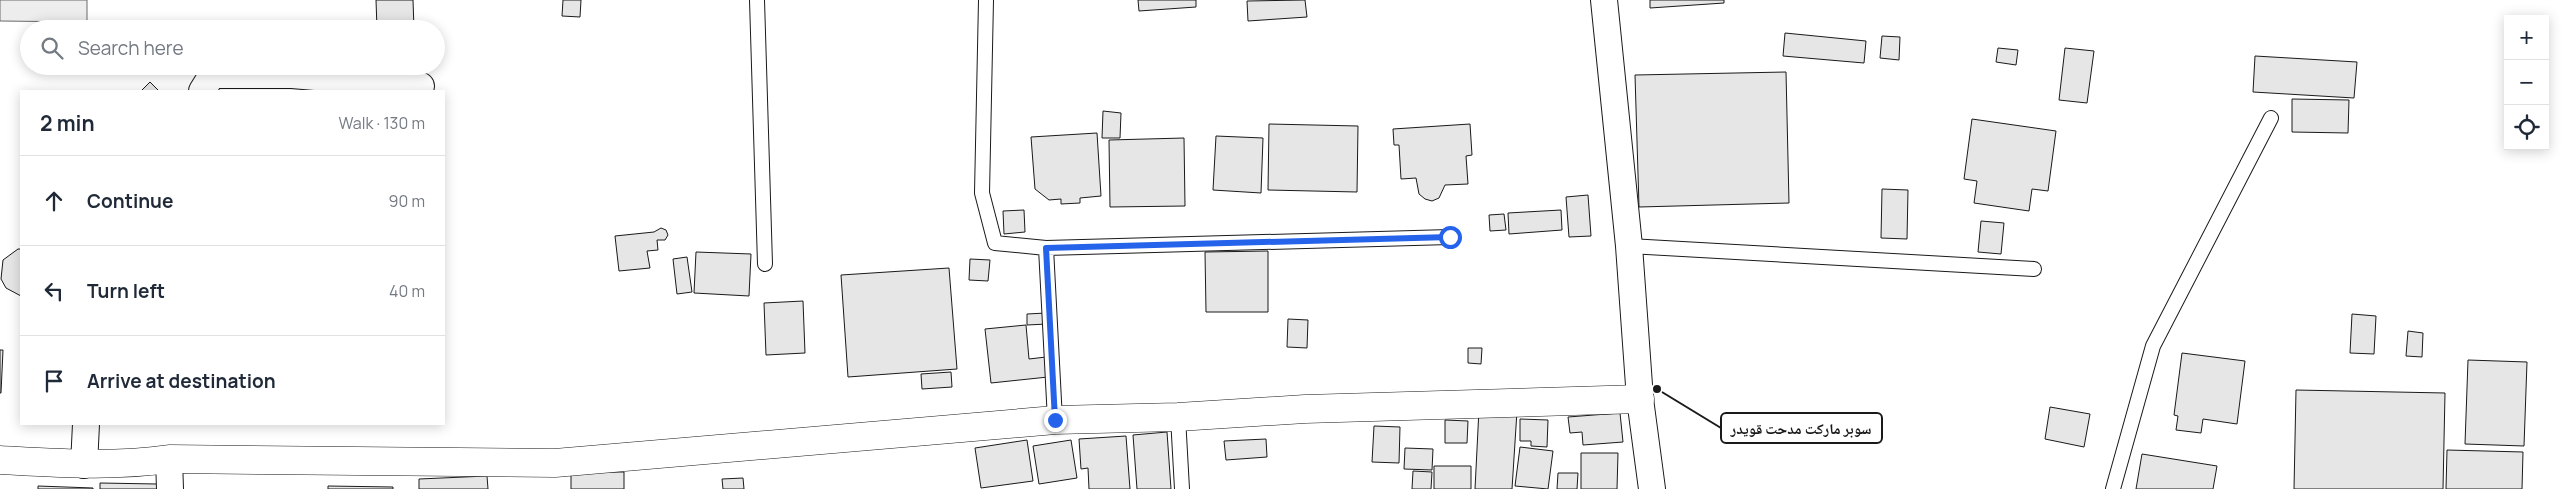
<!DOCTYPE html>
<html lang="en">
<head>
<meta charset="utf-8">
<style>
	body { margin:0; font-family:Manrope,"Noto Naskh Arabic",sans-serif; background:#f6f6f7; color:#1f2937 }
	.controls { position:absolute; right:15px; top:15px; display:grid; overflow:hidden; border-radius:0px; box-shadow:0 2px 12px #0003 }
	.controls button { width:45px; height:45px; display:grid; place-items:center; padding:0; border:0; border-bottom:1px solid #e0e1e3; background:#fff; color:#1f2937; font:25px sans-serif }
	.stop { position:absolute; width:15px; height:15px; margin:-11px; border:4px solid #2563eb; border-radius:50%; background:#fff }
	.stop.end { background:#2563eb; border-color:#fff; box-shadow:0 1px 5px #0008 }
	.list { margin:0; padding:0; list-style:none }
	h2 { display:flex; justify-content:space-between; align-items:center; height:65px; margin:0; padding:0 20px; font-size:21px }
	h2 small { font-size:16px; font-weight:400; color:#747a83 }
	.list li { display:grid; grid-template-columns:32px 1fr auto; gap:15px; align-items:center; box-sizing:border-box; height:90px; padding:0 20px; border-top:1px solid #e0e1e3 }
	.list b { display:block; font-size:19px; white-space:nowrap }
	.list em { font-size:16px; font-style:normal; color:#747a83 }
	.icon { flex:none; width:28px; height:28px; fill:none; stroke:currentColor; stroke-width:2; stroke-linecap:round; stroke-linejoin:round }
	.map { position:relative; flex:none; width:2564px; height:489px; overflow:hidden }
	.search { position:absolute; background:#fff; box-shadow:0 2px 12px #0003; left:20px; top:20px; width:425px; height:55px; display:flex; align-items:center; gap:12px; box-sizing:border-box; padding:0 18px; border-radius:28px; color:#747a83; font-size:19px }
	.panel { position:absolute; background:#fff; box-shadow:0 2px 12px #0003; left:20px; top:90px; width:425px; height:335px; border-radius:0px }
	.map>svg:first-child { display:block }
</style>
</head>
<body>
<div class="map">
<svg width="2564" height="489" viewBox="0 0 2564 489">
	<rect width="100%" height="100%" fill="#fff"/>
	<path fill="#ededed" stroke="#6a6a6a" d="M0 0H87V22L0 21Z"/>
	<path fill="#e6e6e6" stroke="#1a1a1a" d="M376 0H413L414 29H377Z
		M563 0H581L580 17 562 16Z
		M1138 0H1196V7L1139 11Z
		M1305 0 1307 17 1248 21 1247 1Z
		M1650 0H1724V3L1650 8Z
		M1785 33 1866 41 1864 63 1783 56Z
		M1882 36 1900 37 1899 60 1880 58Z
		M1998 48 2018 50 2016 65 1996 62Z
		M2065 48 2094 51 2087 103 2059 100Z
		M2255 56 2357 62 2354 98 2253 92Z
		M1786 72 1789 203 1639 207 1635 75Z
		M150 82 159 91H141Z
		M2292 99 2349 100 2348 133 2292 132Z
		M1103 111 1121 113 1120 138H1102Z
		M1972 119 2056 131 2048 191 2032 189 2029 211 1974 203 1977 181 1964 179Z
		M1269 124 1358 126 1357 192 1268 190Z
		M1470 124 1472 155 1466 156 1468 184 1445 185 1439 198 1432 201 1425 199 1419 194 1416 178 1401 179 1399 145H1394L1393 129Z
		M1097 133 1101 196 1080 198V203L1061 204V199L1049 200 1035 189 1031 137Z
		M1216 136 1263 138 1261 193 1213 190Z
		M1184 138 1185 206 1110 207 1109 140Z
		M1882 189 1908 190 1907 239 1881 238Z
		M1588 195 1591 236 1569 237 1566 197Z
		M1024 210 1025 232 1004 234 1003 211Z
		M1561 210 1562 230 1509 234 1508 213Z
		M1504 214 1506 230 1490 231 1489 215Z
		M1981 221 2004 223 2001 254 1978 252Z
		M661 228 666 230 668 235 665 240H657L658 250 647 251 650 268 619 271 615 236 654 232Z
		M18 249H21V296L6 288 1 279 3 260Z
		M1268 251V312H1206L1205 252Z
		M696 252 751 254 749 296 694 293Z
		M687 257 692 292 677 294 673 259Z
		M970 259 990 260 988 281 969 280Z
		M949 268 957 369 848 377 841 275Z
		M803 301 805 353 766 355 764 303Z
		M1046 313 1047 324 1027 325V314Z
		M2352 314 2376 316 2374 354 2350 353Z
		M1288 319 1308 320 1307 348 1287 347Z
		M1026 325 1029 359 1046 357 1048 377 991 383 985 329Z
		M2408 331 2423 333 2422 357 2406 356Z
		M1468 348H1482L1481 364 1468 363Z
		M0 350H3L1 393H0Z
		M2182 353 2245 361 2237 424 2203 419 2201 433 2176 430 2178 416 2174 415Z
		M2468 360 2527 362 2524 446 2465 444Z
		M951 372 952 387 922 389 921 374Z
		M2296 390 2445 393 2443 489H2294Z
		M2050 407 2090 414 2084 447 2045 439Z
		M1479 409 1517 411 1512 489H1475Z
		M1620 413 1623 442 1583 445 1582 432 1570 433 1568 417Z
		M1520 419 1548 420 1547 447 1531 446V441H1520Z
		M1445 420 1468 421 1467 443H1445Z
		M1374 426 1400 427 1399 463 1372 462Z
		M1167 432 1171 489H1137L1133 435Z
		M1126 436 1130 489H1089L1088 468 1081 469 1079 439Z
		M1266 439 1267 457 1226 460 1224 441Z
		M1027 440 1033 481 981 488 975 448Z
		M1071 440 1077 478 1039 484 1033 446Z
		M1520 447 1553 451 1548 489 1515 486Z
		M1405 448 1433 449 1432 470 1404 469Z
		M2447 450 2523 452 2522 489H2446Z
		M1581 453H1618L1617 489H1581Z
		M2142 454 2217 466 2213 489H2136Z
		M1434 466H1471V489H1434Z
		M1413 471 1432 472 1431 489H1412Z
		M571 472H624V489H571Z
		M1558 473H1578L1577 489H1557Z
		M487 476 488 489H419V479Z
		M743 478 744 489H723L722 479Z
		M100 483 157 484V489H100Z
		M38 486 93 488V489H38Z
		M328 486 393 487V489H328Z"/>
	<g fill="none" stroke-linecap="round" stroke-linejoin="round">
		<g stroke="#1a1a1a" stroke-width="16">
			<path id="service" d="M757 0 765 264
				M986 0 982 193 995 243 1046 248 1055 420
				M1629 246 2034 269
				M1046 248 1450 237
				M1178 417 1182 489
				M2113 489 2153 346 2271 118"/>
		</g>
		<g stroke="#1a1a1a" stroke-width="28">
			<path id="minor" d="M1604 0 1629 246 1640 399 1652 489
				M202 91 212 75H292L421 86
				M169 459 170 489
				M84 465 86 424"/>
		</g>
		<g stroke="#1a1a1a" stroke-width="29">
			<path id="tertiary" d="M0 460C57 463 112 467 169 459L555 463 1055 420 1178 417 1305 409 1640 399"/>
		</g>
		<use href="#service" stroke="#fff" stroke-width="14"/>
		<use href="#minor" stroke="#fff" stroke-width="26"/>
		<use href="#tertiary" stroke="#fff" stroke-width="28"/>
	</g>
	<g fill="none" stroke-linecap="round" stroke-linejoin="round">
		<path stroke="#2563eb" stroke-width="6" d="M1055 420 1046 248 1450 237"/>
	</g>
	<path fill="none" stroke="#1a1a1a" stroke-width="2" d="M1657 389L1721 428"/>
	<circle fill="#1a1a1a" stroke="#fff" stroke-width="2" cx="1657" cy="389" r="5"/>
	<rect fill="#fff" stroke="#1a1a1a" stroke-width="2" x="1721" y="413" width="161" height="30" rx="5"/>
	<g font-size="15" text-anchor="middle" font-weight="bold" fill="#1a1a1a">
		<text x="1801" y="434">سوبر ماركت مدحت قويدر</text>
	</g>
</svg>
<div class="controls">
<button>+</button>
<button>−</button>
<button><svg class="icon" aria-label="locate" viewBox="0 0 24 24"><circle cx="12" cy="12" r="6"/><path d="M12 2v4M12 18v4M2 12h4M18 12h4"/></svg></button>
</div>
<div class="stop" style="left:1450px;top:237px"></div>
<div class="stop end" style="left:1055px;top:420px"></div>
<div class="search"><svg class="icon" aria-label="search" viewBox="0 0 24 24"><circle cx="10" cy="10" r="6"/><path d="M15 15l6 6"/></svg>Search here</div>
<section class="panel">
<h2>2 min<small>Walk · 130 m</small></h2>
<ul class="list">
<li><svg class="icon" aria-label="ahead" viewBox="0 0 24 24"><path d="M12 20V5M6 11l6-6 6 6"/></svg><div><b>Continue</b></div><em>90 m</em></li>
<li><svg class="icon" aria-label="left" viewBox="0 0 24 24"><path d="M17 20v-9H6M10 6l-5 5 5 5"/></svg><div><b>Turn left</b></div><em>40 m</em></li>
<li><svg class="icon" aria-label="arrive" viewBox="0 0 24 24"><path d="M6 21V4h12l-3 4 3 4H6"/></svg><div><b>Arrive at destination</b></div></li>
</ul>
</section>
</div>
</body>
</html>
